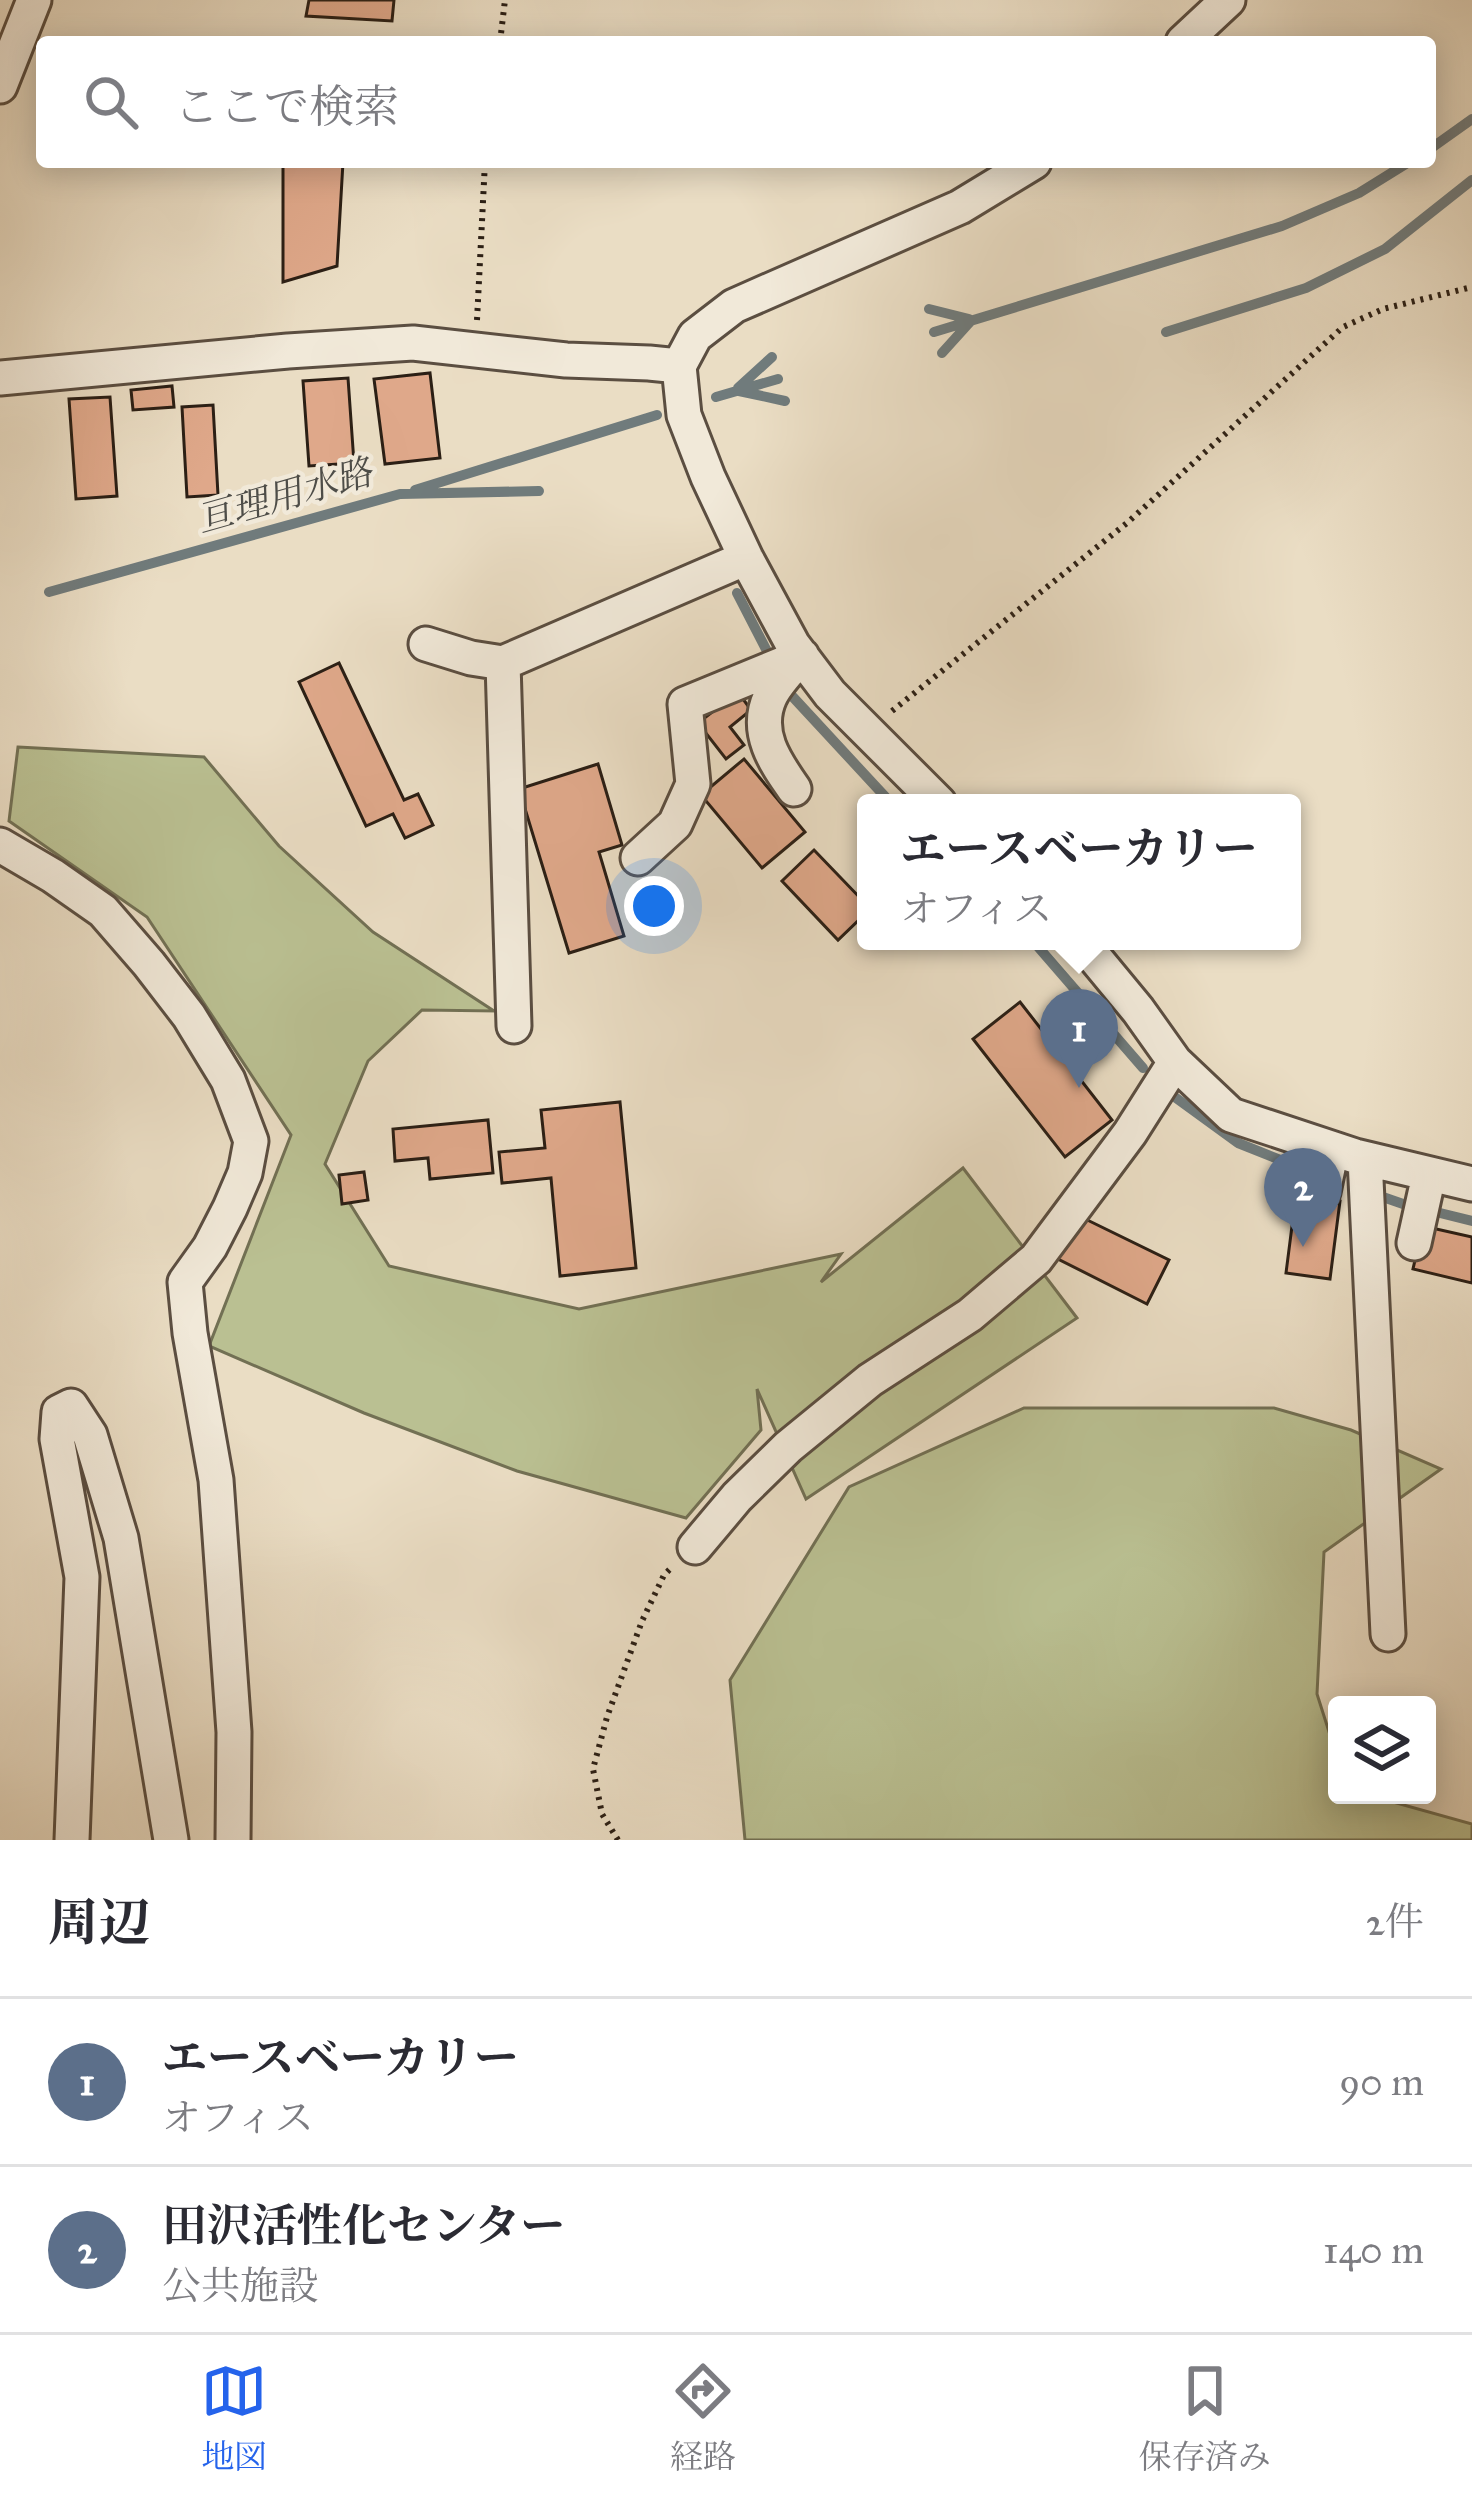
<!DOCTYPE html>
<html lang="ja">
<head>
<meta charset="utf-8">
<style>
	body { margin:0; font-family:"IM FELL Great Primer","Noto Serif JP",serif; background:#f7f7f7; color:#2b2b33 }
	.controls { position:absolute; right:36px; bottom:36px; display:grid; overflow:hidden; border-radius:12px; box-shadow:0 6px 30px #0003 }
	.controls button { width:108px; height:108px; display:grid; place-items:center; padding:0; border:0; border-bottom:3px solid #e1e1e2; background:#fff; color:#2b2b33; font:60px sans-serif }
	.you { position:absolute; left:654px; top:906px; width:42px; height:42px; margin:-30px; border:9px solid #fff; border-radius:50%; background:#1a73e8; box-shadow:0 0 0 18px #1a73e833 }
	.badge { display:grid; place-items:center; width:78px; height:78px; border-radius:50%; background:#2563eb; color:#fff; font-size:39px; font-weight:700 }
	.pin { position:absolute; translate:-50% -99px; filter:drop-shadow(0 3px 6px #0008) }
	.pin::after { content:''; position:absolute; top:63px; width:42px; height:36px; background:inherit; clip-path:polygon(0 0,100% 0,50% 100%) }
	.popup { position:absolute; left:857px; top:794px; width:444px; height:156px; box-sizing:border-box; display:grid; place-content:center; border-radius:12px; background:#fff; filter:drop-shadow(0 3px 9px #0005); font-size:39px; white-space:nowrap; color:#7c7c81 }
	.popup b { font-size:45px; color:#2b2b33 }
	.popup::after { content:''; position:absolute; left:50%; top:100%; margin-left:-24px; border:24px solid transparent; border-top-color:#fff }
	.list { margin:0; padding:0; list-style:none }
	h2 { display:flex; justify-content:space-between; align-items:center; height:156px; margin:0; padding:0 48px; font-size:51px }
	h2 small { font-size:39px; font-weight:400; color:#7c7c81 }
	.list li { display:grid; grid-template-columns:78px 1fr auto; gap:36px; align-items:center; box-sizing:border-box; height:168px; padding:0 48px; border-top:3px solid #e1e1e2 }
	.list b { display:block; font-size:45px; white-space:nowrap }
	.list p { margin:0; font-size:39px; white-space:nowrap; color:#7c7c81 }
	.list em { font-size:39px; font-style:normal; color:#7c7c81 }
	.icon { flex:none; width:66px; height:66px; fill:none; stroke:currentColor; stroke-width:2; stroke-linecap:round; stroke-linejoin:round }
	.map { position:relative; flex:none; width:1472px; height:1840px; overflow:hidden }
	.search { position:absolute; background:#fff; box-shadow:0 6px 30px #0003; left:36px; right:36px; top:36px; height:132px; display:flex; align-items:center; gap:30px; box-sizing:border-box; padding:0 42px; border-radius:12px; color:#7c7c81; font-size:45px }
	.sheet { height:492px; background:#fff }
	nav { display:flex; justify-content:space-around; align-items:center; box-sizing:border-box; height:168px; border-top:3px solid #e1e1e2; background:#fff; font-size:33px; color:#7c7c81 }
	nav a { display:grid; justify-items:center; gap:6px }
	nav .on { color:#2563eb }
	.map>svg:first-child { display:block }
</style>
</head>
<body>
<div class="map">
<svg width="1472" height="1840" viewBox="0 0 1472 1840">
	<rect width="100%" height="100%" fill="#eaddc4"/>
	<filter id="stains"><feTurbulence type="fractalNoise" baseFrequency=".00167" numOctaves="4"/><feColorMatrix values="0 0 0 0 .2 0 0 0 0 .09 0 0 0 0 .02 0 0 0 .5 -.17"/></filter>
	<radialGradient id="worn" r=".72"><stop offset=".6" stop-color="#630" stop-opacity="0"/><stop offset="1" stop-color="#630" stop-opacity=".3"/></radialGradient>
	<path fill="#bac092" stroke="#727054" stroke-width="3" d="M18 747 204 757 279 846 373 932 494 1011 422 1010 368 1061 325 1164 389 1266 579 1309 841 1254 821 1282 963 1168 1077 1318 806 1499 757 1389 761 1430 686 1518 517 1471 364 1413 209 1346 291 1135 147 917 9 821Z
		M1024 1408H1274L1351 1430 1441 1469 1324 1552 1317 1694 1337 1757V1795H1368L1472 1824V1840H745L730 1680 849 1487Z"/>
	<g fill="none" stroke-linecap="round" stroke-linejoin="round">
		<path stroke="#707b7c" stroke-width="10" d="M1430 149 1472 119
			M929 309 969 319
			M934 332 1282 226 1359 193 1409 162
			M1166 332 1306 288 1385 249 1472 180
			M942 353 970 322
			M738 388 772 357
			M739 391 785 401
			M716 397 778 379
			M415 490 657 415
			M49 592 400 494 539 491
			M737 593 769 655
			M792 696 891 803
			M1033 941 1143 1068
			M1172 1095 1238 1143 1303 1169
			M1380 1196 1406 1205
			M1440 1213 1472 1221"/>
	</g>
	<path fill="#dfa88a" stroke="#2b1f15" stroke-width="3" d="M309 0H394L392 21 306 16Z
		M283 162H343L337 266 283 282Z
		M430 373 440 458 385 464 374 379Z
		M348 378 354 463 309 466 303 381Z
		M172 386 174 407 133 410 131 390Z
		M110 397 117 496 76 499 69 399Z
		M213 405 218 495 187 497 182 407Z
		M339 663 404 800 418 794 433 825 405 838 393 814 366 826 299 682Z
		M738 692 751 710 730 727 744 745 726 759 698 723Z
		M744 759 805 832 762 868 701 795Z
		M598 764 622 845 599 852 624 936 569 953 519 789Z
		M814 850 866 904V913L838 940 782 881Z
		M1020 1002 1112 1120 1065 1157 973 1039Z
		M620 1102 636 1268 560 1276 551 1178 502 1183 499 1152 545 1148 541 1110Z
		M488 1120 493 1173 430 1179 428 1158 395 1161 393 1129Z
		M364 1172 368 1200 342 1204 339 1175Z
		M1296 1195 1340 1201 1330 1279 1286 1273Z
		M1075 1214 1169 1260 1147 1304 1054 1257Z
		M1423 1226 1472 1237V1283L1413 1269Z"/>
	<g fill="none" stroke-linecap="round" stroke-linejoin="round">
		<g stroke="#5b4e41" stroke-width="39">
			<path id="minor" d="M1183 42 1228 0
				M0 86 34 0
				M0 378 288 351 413 343 566 360 649 363 679 366
				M426 644 471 658 503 663
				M794 789C775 762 754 732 770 697 776 683 791 669 800 657
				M939 803 830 694 793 645 746 558 708 477 684 415 679 366 695 336 734 306 960 207 1034 162
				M0 845 53 876 103 911 149 964 189 1016 228 1080 251 1141 245 1173 230 1208 210 1247 185 1282 190 1333 216 1480 234 1732 233 1840
				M638 858 675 824 693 784 685 704 802 656
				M1081 941 1138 1010 1175 1062 1231 1115 1355 1156 1472 1184
				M514 1026 503 663 746 558
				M1365 1159 1388 1634
				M1323 1192 1332 1149
				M1414 1243 1429 1175
				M695 1547 737 1497 788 1447 870 1380 970 1315 1036 1259 1130 1133 1175 1062
				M72 1840 82 1577 57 1439 59 1412 71 1406 90 1435 121 1538 171 1840"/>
		</g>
		<path stroke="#2b1f15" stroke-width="6" stroke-dasharray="3 6" stroke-linecap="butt" d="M500 42 505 0
			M477 320 485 162
			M892 711 1127 523 1343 327 1383 309 1472 287
			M618 1840 602 1814 593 1769 607 1717 642 1621 664 1575 670 1569"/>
		<use href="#minor" stroke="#f1e9d9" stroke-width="33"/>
	</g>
	<g text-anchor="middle" stroke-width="9" stroke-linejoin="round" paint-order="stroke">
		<g font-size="36" font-style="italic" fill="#4e4d48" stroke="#f1e9d9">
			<text transform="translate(284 495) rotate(-16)" y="13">亘理用水路</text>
		</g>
	</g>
	<rect width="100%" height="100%" filter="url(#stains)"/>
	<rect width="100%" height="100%" fill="url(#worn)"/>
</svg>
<div class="controls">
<button><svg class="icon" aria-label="layers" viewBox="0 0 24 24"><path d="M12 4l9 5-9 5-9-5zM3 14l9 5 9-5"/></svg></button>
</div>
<div class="you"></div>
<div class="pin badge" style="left:1079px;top:1088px;background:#5c6f8a">1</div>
<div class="popup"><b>エースベーカリー</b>オフィス</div>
<div class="pin badge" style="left:1303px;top:1247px;background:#5c6f8a">2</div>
<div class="search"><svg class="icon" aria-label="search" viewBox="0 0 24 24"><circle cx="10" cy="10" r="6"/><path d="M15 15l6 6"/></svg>ここで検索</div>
</div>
<section class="sheet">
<h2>周辺<small>2件</small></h2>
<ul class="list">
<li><span class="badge" style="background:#5c6f8a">1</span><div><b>エースベーカリー</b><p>オフィス</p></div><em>90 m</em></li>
<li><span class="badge" style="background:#5c6f8a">2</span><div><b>田沢活性化センター</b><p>公共施設</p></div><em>140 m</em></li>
</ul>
</section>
<nav>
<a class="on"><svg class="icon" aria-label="map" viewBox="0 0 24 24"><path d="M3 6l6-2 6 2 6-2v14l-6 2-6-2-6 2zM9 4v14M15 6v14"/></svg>地図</a>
<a><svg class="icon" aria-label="directions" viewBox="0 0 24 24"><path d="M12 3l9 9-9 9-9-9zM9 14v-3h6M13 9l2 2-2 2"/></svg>経路</a>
<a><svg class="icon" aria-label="saved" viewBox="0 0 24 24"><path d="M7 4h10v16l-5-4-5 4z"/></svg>保存済み</a>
</nav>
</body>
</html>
